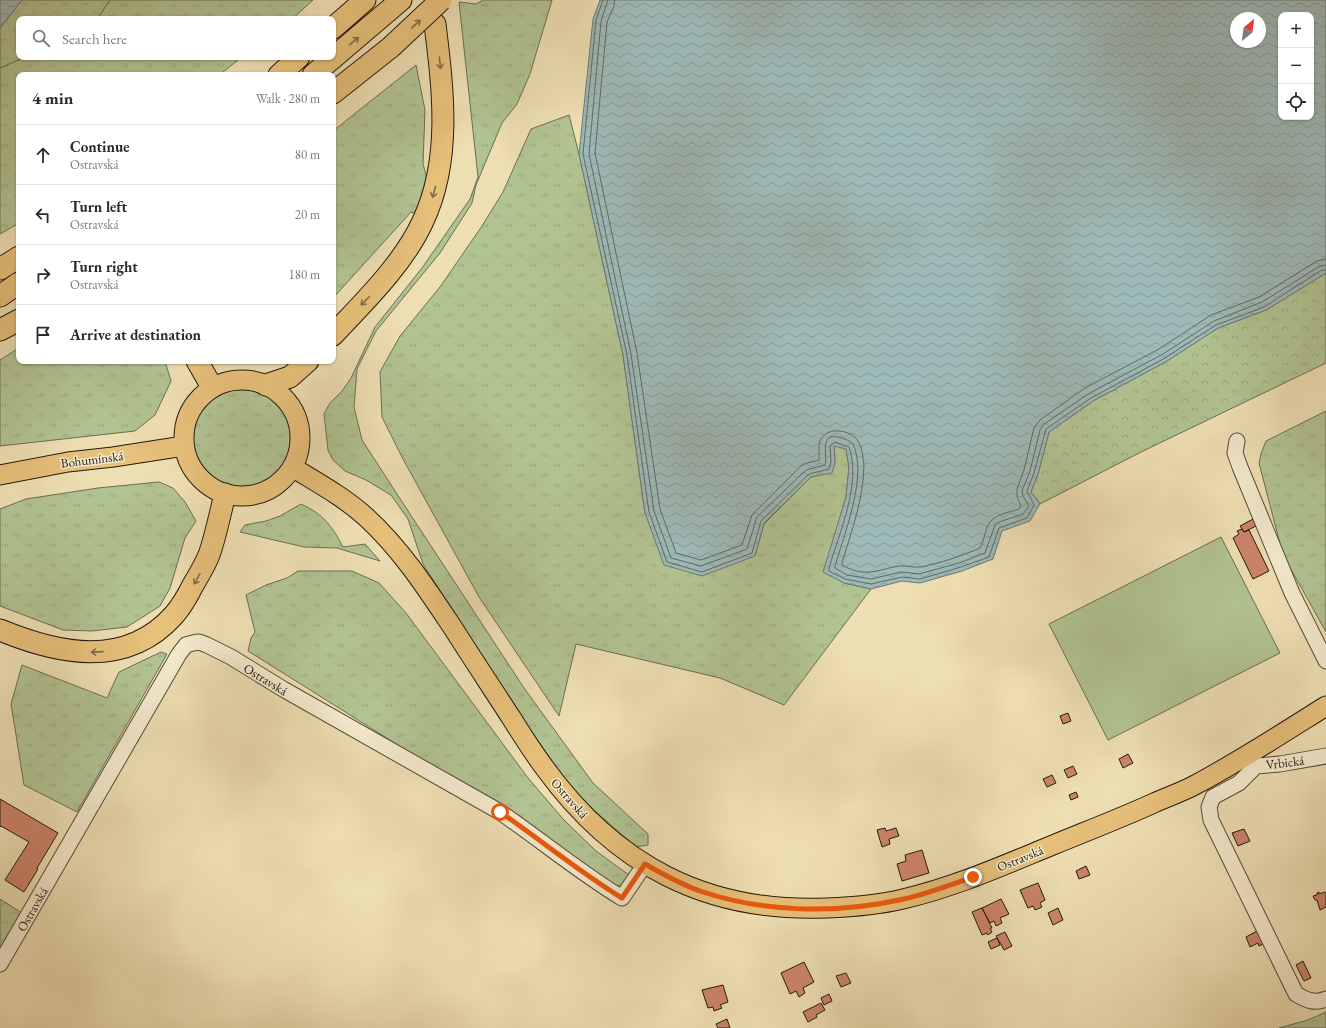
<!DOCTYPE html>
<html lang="en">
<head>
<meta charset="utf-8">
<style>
	body { margin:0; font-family:"EB Garamond",serif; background:#f7f7f7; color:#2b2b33 }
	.controls { position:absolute; right:12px; top:12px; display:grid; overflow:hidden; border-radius:8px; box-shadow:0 1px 3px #0004 }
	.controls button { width:36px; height:36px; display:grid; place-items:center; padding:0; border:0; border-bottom:1px solid #e1e1e2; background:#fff; color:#2b2b33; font:20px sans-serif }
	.compass { position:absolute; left:1230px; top:12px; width:36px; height:36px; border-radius:50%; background:#fff; box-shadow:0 1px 3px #0004; rotate:29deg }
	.stop { position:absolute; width:12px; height:12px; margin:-9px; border:3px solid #ea580c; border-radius:50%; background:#fff }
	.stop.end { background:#ea580c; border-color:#fff; box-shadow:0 1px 4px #0008 }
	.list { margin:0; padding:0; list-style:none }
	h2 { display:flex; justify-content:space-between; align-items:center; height:52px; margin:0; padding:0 16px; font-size:17px }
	h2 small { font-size:13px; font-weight:400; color:#7c7c81 }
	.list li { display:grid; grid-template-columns:26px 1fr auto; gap:12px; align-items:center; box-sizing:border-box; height:60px; padding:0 16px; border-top:1px solid #e1e1e2 }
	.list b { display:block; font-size:15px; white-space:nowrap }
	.list p { margin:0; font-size:13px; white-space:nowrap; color:#7c7c81 }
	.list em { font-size:13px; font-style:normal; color:#7c7c81 }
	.icon { flex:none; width:22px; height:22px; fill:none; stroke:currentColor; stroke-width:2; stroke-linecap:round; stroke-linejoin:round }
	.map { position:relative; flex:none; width:1326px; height:1028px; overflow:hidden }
	.search { position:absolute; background:#fff; box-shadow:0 1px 3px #0004; left:16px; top:16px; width:320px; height:44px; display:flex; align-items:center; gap:10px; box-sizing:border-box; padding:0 14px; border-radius:8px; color:#7c7c81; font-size:15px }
	.panel { position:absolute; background:#fff; box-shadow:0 1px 3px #0004; left:16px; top:72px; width:320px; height:292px; border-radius:8px }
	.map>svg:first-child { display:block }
</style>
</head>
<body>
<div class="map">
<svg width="1326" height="1028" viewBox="0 0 1326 1028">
	<defs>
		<pattern id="grass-tufts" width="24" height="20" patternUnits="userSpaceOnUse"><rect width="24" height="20" fill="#b2c392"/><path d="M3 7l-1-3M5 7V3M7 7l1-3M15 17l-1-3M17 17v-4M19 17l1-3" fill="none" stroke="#99a77d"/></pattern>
		<pattern id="forest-crowns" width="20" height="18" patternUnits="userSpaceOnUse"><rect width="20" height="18" fill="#b2c392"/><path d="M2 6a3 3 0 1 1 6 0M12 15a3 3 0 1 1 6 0" fill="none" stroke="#99a77d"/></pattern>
		<pattern id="water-waves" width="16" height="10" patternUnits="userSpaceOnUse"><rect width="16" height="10" fill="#9ebab8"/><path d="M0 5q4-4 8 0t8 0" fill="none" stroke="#889f9d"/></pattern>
	</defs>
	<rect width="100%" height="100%" fill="#eedfb3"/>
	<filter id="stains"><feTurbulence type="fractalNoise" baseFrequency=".005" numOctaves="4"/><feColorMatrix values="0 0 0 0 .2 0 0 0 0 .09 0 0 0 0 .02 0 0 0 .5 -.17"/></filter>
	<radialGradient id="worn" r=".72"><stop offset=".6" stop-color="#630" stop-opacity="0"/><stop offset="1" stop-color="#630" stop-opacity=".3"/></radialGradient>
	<path fill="url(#grass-tufts)" stroke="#6a6e52" d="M110 0H313L292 19H97Z
		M483 0H552L530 74 517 104 502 123 476 185 472 203 440 253 376 331 357 369 354 407 362 440 397 494 524 688 593 783 648 834V845L636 847 574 793 502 688 423 564 408 519 391 495 366 480 345 471 333 460 328 450 324 414 330 403 342 391 351 378 375 327 422 268 470 199 478 177 459 2 476 4Z
		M25 57H242L219 75H19V223L0 234V68Z
		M416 65 425 110 423 164 430 188 420 216 411 212 333 298V131Z
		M569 115 579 154 623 355 645 513 755 556 764 524 811 477 835 463 834 445 846 449 849 467 846 497 824 572 844 583 871 589 784 705 720 678 576 644 559 716 479 597 403 459 382 417 380 372 400 336 440 287 482 226 503 192 531 129Z
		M19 348V361H165L171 381 155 415 135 431 0 446V360Z
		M190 439a51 51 0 1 1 102 0a51 51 0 1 1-102 0Z
		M1326 411V632L1283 555 1259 463 1261 454 1266 441Z
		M159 482 173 488 185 502 196 521 185 538 170 588 160 606 127 627 92 631 63 630 0 606V509L26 499 98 488Z
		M301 504C323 514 332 526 343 547L365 544 380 561 337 548 304 547 240 532 245 525 266 521 280 516Z
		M298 571H352L379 583 406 613 528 778 564 820 596 851 629 875 625 883 618 886 607 883 568 852 500 803 401 747 248 651 251 638 255 632 246 595 266 585 287 578Z
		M161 652 167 654 77 812 24 785 11 704 22 665 107 698 119 672Z"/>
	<path fill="url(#forest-crowns)" stroke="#6a6e52" d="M22 0H110L97 19H19V57H25L0 68V28Z
		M1326 273V363L1141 452 1040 504 1031 492 1038 474 1049 432 1093 401 1167 361 1218 328 1266 310Z
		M0 899 22 913 0 954Z
		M1326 1012V1028H1279L1308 1020Z"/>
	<path fill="#b2c392" stroke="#6a6e52" d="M1221 537 1280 653 1108 740 1049 624Z"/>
	<path fill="url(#water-waves)" stroke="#6c7a75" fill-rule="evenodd" d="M0 0H22L0 28Z
		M600 0H1326V273L1266 310 1218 328 1167 361 1093 401 1049 432 1038 474 1031 492 1040 504 1030 521 1002 531 993 559 962 571 920 583 902 581 871 589 844 583 823 572 846 497 849 467 846 449 834 446 835 463 832 473 811 477 764 523 755 556 702 576 664 565 645 513 623 355 579 154 593 19ZM1281 15H1311V117H1281ZM1236 18H1260V42H1236Z"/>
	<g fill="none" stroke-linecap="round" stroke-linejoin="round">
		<path stroke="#606a64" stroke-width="1" d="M603 0 596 20 583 154 627 355 649 512 667 562 702 572 752 553 761 521 809 474 829 469 831 462 830 446 835 442 849 447C862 483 839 533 829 568V571L845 579 871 584 902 577 920 579 961 567 989 557 999 528 1027 518 1034 505 1027 491 1034 473 1046 429 1091 398 1165 358 1216 325 1264 307 1322 270H1326
			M608 0 601 21 589 154 631 354 654 511 671 558 701 566 747 549 757 517 806 470 825 465C828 456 819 433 838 437 843 438 849 440 853 444 868 475 844 535 835 566V568L847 575 871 579 901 572 919 574 959 563 985 553 995 525 999 522 1023 514 1029 506 1023 496 1022 491 1030 471 1040 430 1043 425 1088 394 1163 354 1214 321 1262 302 1320 266 1326 265
			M615 0 614 6 607 22 595 153 637 353 660 509 676 553 701 560 742 545 752 515 801 466 807 463 819 460C820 453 817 446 821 439 828 426 851 430 858 441 862 447 863 457 864 465 864 470 863 475 863 480 860 509 850 536 842 563V565C865 578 877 570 899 566 906 565 914 568 921 567 941 563 961 556 980 548 983 542 985 534 987 527 992 514 1008 513 1019 509L1021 506 1017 497V489L1024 470 1034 428 1040 420 1085 388 1159 349 1211 315 1259 297 1317 261 1326 259"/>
	</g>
	<path fill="#cc846a" stroke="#221911" d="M1253 519 1256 526 1244 532 1240 526Z
		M1242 529 1244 532 1249 530 1269 571 1253 579 1233 538 1239 534 1237 531Z
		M1068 713 1071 721 1063 724 1060 716Z
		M1128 754 1133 763 1123 768 1119 759Z
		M1073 766 1077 774 1068 778 1064 770Z
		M1052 775 1056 783 1047 787 1043 779Z
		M1076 792 1078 797 1071 800 1069 795Z
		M0 799 58 833 37 868 38 869 24 892 5 880 29 842 1 826 0 827Z
		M885 828 886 831 896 828 899 836 889 839 890 844 882 847 877 830Z
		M1244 829 1250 841 1238 846 1232 833Z
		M922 850 929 873 902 881 897 864 906 861 905 855Z
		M1086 866 1090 875 1079 879 1076 871Z
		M1038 883 1045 900 1040 903 1042 907 1035 910 1033 906 1028 908 1020 890Z
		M1319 892V894L1325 892 1326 894V907L1320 910 1317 900H1315L1313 896 1317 895V893Z
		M1001 899 1009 914 1000 918 1002 923 996 926 994 921 990 923 982 908Z
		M982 908 992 928H990L992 932 988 935 987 933 982 935 972 912Z
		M1058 908 1063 920 1053 925 1048 913Z
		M1257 931 1263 944 1259 946 1258 943 1250 947 1246 937Z
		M1005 932 1012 946 1004 950 996 936Z
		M997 938 1000 945 991 949 988 942Z
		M1303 961 1311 978 1304 981 1296 965Z
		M804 962 814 982 803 988 805 993 799 997 796 991 790 994 781 973Z
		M846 973 851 983 841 987 836 976Z
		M723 985 728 1002 720 1005 722 1008 714 1011 713 1007 708 1008 702 990Z
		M829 994 832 1001 824 1005 821 998Z
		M821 1003 825 1010 816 1015 817 1017 808 1022 803 1012Z
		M727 1019 730 1028H718L716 1024Z"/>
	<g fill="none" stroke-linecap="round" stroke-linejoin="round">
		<g stroke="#554a3a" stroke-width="17">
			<path id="minor" d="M1237 441 1235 453 1240 467 1292 593 1326 661
				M1251 757 1256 766 1280 764 1326 756
				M1256 766 1239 783 1213 797 1209 807 1211 820 1296 994C1306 1000 1315 1004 1326 999
				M0 964 179 654 186 645 193 643 199 642 207 645 231 657 283 689 500 812C541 840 579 872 622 898L645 864"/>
		</g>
		<g stroke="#221911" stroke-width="21">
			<path id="major" d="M184 438a58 58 0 1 1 116 0a58 58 0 1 1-116 0Z
				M292 467C318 483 344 497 366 517 401 549 427 589 453 628 472 658 492 688 512 719 522 735 532 751 544 767 615 865 706 913 827 908 853 907 878 905 903 899 955 887 1004 865 1053 845 1087 831 1121 818 1154 803 1167 797 1182 792 1195 785 1240 761 1283 733 1326 706
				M0 475 68 462 113 457 184 446"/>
		</g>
		<g stroke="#221911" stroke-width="23">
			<path id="highway" d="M333 28 365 0
				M279 75 299 57
				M313 75 401 0
				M333 93 391 47
				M0 269 19 257
				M0 296 19 283
				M0 330 19 320
				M333 335C365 301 404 263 423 221 452 160 443 89 435 24
				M197 361 212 387
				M266 385 290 377 308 361
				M0 630C58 654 126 669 174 615 182 606 188 595 193 585 199 575 205 565 209 555 216 535 220 514 225 494"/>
		</g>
		<use href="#minor" stroke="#f4eace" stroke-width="15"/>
		<use href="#major" stroke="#e7c07a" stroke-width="19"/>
		<use href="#highway" stroke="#e7c07a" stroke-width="21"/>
		<g stroke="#221911" stroke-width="23" stroke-linecap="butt">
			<path id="highway-bridge" d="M391 47 441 0"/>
		</g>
		<use href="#highway-bridge" stroke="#e7c07a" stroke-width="21"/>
	</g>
	<defs><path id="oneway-shaft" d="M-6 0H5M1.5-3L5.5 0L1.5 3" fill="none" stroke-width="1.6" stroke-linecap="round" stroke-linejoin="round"/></defs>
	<g stroke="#846c46">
		<use href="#oneway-shaft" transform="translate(416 24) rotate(-43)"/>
		<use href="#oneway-shaft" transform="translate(354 41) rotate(-40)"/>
		<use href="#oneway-shaft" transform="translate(440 63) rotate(83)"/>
		<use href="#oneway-shaft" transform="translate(434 192) rotate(105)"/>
		<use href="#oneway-shaft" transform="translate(365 301) rotate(134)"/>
		<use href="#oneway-shaft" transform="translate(197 579) rotate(119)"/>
		<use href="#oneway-shaft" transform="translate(97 652) rotate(176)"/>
	</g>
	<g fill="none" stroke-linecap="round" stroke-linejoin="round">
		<path stroke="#ea580c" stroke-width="5" d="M500 812C541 840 579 872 622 898L645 864C663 874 680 884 700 891 765 913 837 914 904 899 927 894 950 885 973 877"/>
	</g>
	<g text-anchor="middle" stroke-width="3" stroke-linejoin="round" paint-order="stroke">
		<g font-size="13" fill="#221911" stroke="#f4eace">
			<text transform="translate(92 459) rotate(-7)" y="5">Bohumínská</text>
			<text transform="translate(266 679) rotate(31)" y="5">Ostravská</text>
			<text transform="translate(1285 762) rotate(-7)" y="5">Vrbická</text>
			<text transform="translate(570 798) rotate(49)" y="5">Ostravská</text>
			<text transform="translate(1020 858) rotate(-22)" y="5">Ostravská</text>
			<text transform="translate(32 909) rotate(-60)" y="5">Ostravská</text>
		</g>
	</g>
	<rect width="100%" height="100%" filter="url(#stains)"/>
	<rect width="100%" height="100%" fill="url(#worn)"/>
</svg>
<div class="controls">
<button>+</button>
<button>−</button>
<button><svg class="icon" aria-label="locate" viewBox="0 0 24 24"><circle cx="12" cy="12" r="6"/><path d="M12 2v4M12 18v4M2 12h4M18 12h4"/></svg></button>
</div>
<svg class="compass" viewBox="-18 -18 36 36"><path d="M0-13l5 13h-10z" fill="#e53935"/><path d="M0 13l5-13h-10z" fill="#7c7c81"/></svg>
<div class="stop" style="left:500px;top:812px"></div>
<div class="stop end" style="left:973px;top:877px"></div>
<div class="search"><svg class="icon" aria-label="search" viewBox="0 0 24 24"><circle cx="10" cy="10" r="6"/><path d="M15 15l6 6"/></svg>Search here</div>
<section class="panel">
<h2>4 min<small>Walk · 280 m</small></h2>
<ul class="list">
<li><svg class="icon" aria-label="ahead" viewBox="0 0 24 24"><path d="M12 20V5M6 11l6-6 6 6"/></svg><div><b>Continue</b><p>Ostravská</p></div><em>80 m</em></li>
<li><svg class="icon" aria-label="left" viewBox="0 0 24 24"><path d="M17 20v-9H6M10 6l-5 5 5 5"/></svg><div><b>Turn left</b><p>Ostravská</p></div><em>20 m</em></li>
<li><svg class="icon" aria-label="right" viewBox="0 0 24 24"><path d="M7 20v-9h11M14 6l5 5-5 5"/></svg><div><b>Turn right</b><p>Ostravská</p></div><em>180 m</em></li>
<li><svg class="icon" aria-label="arrive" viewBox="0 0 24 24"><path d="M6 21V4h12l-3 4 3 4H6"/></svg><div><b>Arrive at destination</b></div></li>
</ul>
</section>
</div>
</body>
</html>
